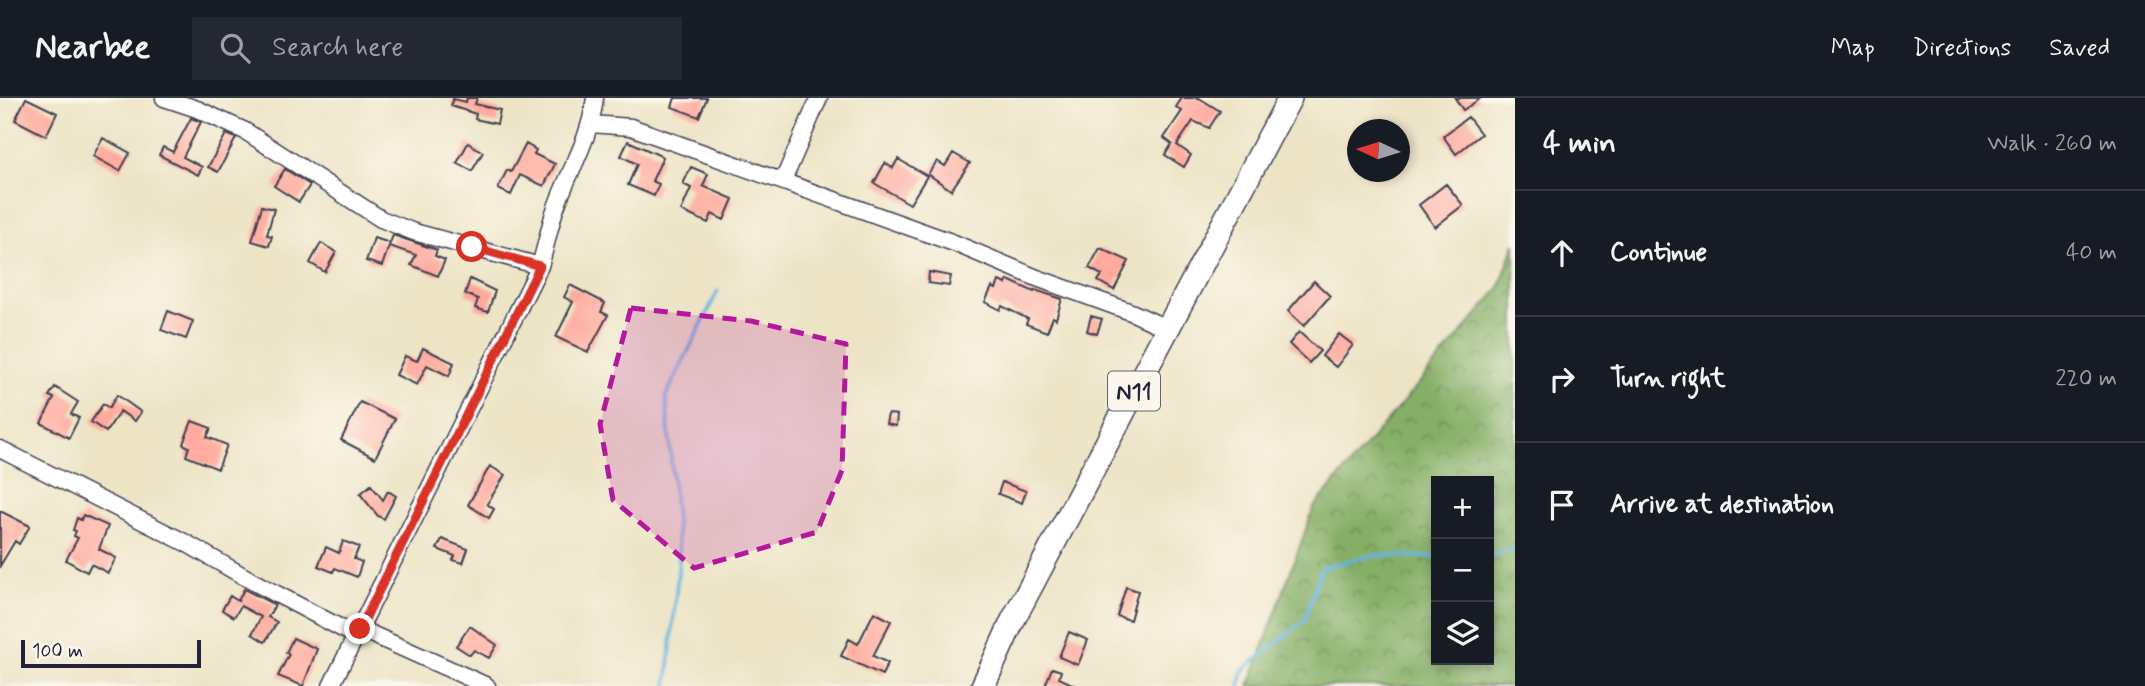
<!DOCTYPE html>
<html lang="en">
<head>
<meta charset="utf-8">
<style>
	body { margin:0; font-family:Mynerve,sans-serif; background:#242831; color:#f1f3f6 }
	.controls { position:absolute; right:21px; bottom:21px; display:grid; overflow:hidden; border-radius:0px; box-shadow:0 4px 10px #0003 }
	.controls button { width:63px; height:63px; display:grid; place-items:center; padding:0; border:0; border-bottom:2px solid #363941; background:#171b24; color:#f1f3f6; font:35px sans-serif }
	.compass { position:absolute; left:1347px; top:21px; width:63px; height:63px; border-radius:50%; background:#171b24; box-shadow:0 4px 10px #0003; rotate:274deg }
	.scale { position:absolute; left:21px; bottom:18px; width:180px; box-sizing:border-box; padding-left:7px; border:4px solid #22223b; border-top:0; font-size:19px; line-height:24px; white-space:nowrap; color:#22223b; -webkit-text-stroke:5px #fbf7ec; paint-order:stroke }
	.stop { position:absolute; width:21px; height:21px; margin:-16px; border:5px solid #d93025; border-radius:50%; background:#fff }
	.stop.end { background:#d93025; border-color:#fff; box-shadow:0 2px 7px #0008 }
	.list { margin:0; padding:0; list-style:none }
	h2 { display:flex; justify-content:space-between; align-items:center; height:91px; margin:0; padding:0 28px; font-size:30px }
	h2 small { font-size:23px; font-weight:400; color:#9ea1a6 }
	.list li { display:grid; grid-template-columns:46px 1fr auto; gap:21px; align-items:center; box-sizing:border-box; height:126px; padding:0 28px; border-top:2px solid #363941 }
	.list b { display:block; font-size:26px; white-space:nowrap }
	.list em { font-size:23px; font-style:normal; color:#9ea1a6 }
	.icon { flex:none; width:38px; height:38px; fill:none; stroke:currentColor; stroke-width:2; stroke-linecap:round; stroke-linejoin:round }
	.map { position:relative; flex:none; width:1515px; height:588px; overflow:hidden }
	header { display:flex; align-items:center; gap:42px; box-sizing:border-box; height:98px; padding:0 35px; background:#171b24; border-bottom:2px solid #363941 }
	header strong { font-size:33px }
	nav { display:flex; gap:38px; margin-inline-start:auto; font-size:24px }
	.search { width:490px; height:63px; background:#242831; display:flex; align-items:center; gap:18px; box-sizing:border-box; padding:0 24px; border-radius:0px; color:#9ea1a6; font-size:26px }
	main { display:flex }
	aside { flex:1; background:#171b24 }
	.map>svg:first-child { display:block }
</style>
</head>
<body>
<header>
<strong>Nearbee</strong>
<div class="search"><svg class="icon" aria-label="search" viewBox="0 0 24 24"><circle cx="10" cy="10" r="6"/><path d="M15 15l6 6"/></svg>Search here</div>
<nav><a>Map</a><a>Directions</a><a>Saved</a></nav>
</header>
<main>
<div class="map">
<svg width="1515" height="588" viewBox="0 0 1515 588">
	<defs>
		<pattern id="forest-crowns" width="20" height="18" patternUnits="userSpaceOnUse" patternTransform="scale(1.75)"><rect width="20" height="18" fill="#85af66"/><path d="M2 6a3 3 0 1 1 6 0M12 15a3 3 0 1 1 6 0" fill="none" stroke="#6c8e55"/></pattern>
	</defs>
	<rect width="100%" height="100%" fill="#fbf7ec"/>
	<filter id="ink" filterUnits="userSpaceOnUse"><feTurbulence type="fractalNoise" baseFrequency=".0143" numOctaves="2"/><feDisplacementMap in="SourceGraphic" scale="14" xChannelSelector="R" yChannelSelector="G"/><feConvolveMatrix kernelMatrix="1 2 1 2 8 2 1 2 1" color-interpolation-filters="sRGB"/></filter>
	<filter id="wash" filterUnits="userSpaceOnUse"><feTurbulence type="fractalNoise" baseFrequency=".00686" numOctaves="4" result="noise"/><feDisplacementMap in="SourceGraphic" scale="28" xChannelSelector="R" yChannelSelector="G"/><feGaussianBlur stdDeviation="1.57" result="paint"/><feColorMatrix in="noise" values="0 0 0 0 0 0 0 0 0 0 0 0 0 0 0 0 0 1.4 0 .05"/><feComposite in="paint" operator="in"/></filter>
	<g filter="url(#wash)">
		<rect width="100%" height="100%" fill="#ede4c6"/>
		<path fill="url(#forest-crowns)" stroke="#546850" stroke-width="2" fill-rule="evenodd" d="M1515 145V588H1249L1314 409 1499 191ZM1436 383H1489V562H1436Z"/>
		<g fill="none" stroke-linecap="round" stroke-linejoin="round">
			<path stroke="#63b2dd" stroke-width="3.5" d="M1489 459 1515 449
				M667 588 679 463 666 298 718 193
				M1240 588 1242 573 1305 522 1321 470 1372 457 1436 459"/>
		</g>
		<g id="blocks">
			<path fill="#ffa99c" d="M26 0 57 15 46 38 15 22Z
				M467 0H477L475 6 500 12 497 26 475 21 476 16 451 8 453 1 466 4Z
				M675 0H707L699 19 672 9Z
				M1182 0H1199L1220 13 1209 30 1193 23 1177 47 1191 57 1184 69 1165 57 1172 46 1164 40 1182 13 1176 9Z
				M1455 0H1481L1463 12Z
				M1468 19 1481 36 1456 56 1443 38Z
				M191 20 201 24 183 59 202 69 198 77 159 57 163 49 173 54Z
				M226 36 236 40 218 74 208 69Z
				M103 40 130 55 120 73 93 58Z
				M628 43 663 59 652 83 659 86 654 98 628 87 637 66 621 58Z
				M468 45 483 54 472 73 457 65Z
				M526 46 536 52 534 56 555 66 544 88 520 77 511 97 498 91 507 72 511 74Z
				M953 55 970 65 951 92 928 76 937 63 945 68Z
				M898 61 927 78 910 106 874 85 885 65 893 70Z
				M691 69 708 76 703 88 733 101 724 122 712 116 708 125 681 113 691 90 683 86Z
				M285 71 310 87 299 104 274 88Z
				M1446 86 1463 107 1435 129 1419 107Z
				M262 108 274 111 267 137 272 138 269 148 252 143Z
				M393 137 437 152 435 158 445 162 438 178 411 167 416 157 389 148Z
				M374 140 390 145 382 168 366 163Z
				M321 145 336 154 325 174 310 165Z
				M1100 150 1129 163 1114 192 1098 183 1102 177 1089 170Z
				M929 174 951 178 949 188 928 185Z
				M470 181 495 193 488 214 475 210 478 201 465 196Z
				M1008 182 1034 194 1035 192 1062 201 1056 221 1053 219 1047 234 1026 226 1028 221 1002 208 1000 212 985 204 992 189 996 191 999 183 1006 186Z
				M1314 183 1330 198 1304 228 1288 213Z
				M570 187 605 205 601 214 608 217 588 254 556 239 573 204 564 199Z
				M168 213 193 223 186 241 161 232Z
				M1091 218 1102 221 1097 236 1087 233Z
				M1299 234 1320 253 1309 265 1289 246Z
				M1339 236 1353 247 1336 269 1322 258Z
				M423 250 454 265 449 278 427 267 417 287 396 277 405 258 417 263Z
				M55 289 78 304 71 316 79 320 69 340 41 325 54 300 49 298Z
				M117 297 141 314 135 323 120 313 106 334 91 324 103 306 109 310Z
				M360 304 395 321 375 360 341 342Z
				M888 316 897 317 896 328 886 326Z
				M192 323 211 330 207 339 227 347 218 371 186 358 189 349 183 346Z
				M490 368 505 377 487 406 494 411 489 420 468 407Z
				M1002 384 1026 393 1022 405 998 396Z
				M371 387 383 402 388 393 396 398 384 421 378 418 360 396Z
				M0 413 30 428 19 446 15 443 0 468Z
				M83 417 108 428 99 451 116 460 108 475 91 466 87 474 66 462 78 440 74 438 76 433 73 432 77 420 81 422Z
				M442 441 468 451 463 465 453 462 455 458 437 451Z
				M343 443 359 449 354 461 362 464 357 479 335 470 333 474 318 468 326 449 339 455Z
				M1126 489 1138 493 1130 522 1117 518Z
				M244 491 275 507 268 519 277 524 265 544 252 536 261 519 241 508 234 519 222 512 230 498 238 503Z
				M874 514 891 523 873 558 888 565 882 577 841 558 849 541 858 546Z
				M470 528 497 547 489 560 474 552 470 557 456 548Z
				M1069 534 1088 542 1078 567 1059 559Z
				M293 540 317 551 303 588 278 578 289 556 286 555Z
				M1052 570 1061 573 1059 580 1076 588H1045Z"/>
		</g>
	</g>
	<g filter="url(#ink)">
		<use href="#blocks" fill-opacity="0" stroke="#403f50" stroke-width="2"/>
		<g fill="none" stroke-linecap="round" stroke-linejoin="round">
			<g stroke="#403f50" stroke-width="19">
				<path id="minor" d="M164 0 197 11 245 33 381 121 414 134 540 168
					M591 26 631 29 954 145 1037 180 1131 214 1166 230
					M783 83 819 0
					M0 351 186 445 252 483 356 538
					M360 531 487 588
					M331 588 540 168C545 151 549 132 554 115 568 73 589 46 595 0"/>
			</g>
			<g stroke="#403f50" stroke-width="26">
				<path id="highway" d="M983 588 1013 522 1290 0"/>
			</g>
			<use href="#minor" stroke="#fff" stroke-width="16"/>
			<use href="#highway" stroke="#fff" stroke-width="23"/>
		</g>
	</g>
	<g fill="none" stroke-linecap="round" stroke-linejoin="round" filter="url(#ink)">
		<path stroke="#d93025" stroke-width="9" d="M360 531 540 168 472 149"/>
	</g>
	<path fill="#b5179e" fill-opacity="0.2" stroke="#b5179e" stroke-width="5" stroke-dasharray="14 9" stroke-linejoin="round" d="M631 210 751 223 846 246 842 372 817 434 694 470 613 402 600 326Z"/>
	<g text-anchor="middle" stroke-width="5" stroke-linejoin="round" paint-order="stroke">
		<rect fill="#fbf7ec" stroke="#636270" stroke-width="2" x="1108" y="273.5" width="52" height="39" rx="5"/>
		<g font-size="23" font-weight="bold" fill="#22223b">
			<text x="1134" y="301">N11</text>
		</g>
	</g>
</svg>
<div class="controls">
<button>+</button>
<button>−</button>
<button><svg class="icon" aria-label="layers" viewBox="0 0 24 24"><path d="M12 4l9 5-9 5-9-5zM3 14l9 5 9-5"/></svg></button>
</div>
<svg class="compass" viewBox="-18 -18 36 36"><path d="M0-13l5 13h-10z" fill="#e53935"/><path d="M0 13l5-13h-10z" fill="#9ea1a6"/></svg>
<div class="scale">100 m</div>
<div class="stop" style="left:472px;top:149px"></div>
<div class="stop end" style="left:360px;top:531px"></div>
</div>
<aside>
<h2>4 min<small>Walk · 260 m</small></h2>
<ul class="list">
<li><svg class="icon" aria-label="ahead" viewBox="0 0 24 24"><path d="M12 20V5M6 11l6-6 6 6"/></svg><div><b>Continue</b></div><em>40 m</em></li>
<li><svg class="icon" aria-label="right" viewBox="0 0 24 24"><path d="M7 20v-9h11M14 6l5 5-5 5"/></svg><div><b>Turn right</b></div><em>220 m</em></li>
<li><svg class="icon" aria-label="arrive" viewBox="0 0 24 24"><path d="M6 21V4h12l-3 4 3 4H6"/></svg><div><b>Arrive at destination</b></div></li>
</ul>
</aside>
</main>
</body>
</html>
